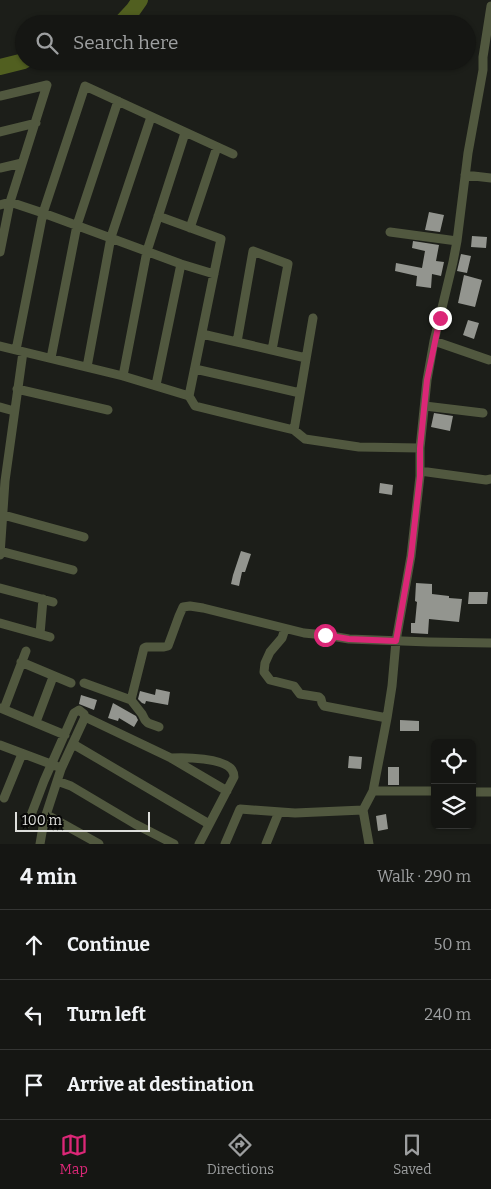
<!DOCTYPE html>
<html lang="en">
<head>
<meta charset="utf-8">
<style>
	body { margin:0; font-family:Bitter,serif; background:#222321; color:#f1f3f6 }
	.controls { position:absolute; right:15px; bottom:15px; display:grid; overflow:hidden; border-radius:8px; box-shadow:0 1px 4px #0004 }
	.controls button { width:45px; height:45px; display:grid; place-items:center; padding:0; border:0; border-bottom:1px solid #343533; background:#151613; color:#f1f3f6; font:25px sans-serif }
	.scale { position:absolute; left:15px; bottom:12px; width:135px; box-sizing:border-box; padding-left:5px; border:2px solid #dedfdc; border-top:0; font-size:14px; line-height:18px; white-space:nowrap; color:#dedfdc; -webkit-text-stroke:4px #070706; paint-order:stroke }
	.stop { position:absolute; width:15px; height:15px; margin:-11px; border:4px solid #db2777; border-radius:50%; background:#fff }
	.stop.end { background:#db2777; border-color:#fff; box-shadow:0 1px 5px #0008 }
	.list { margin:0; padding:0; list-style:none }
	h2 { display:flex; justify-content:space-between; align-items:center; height:65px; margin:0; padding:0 20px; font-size:21px }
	h2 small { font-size:16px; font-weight:400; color:#9d9fa0 }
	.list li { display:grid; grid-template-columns:32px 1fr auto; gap:15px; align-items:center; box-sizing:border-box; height:70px; padding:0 20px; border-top:1px solid #343533 }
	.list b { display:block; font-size:19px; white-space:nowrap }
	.list em { font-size:16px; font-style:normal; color:#9d9fa0 }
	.icon { flex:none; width:28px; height:28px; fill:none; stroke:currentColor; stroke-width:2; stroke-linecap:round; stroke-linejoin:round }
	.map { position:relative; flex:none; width:491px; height:844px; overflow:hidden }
	.search { position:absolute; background:#151613; box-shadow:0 1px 4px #0004; left:15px; right:15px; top:15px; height:55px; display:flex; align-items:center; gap:12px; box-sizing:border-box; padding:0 18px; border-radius:28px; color:#9d9fa0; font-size:19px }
	.sheet { height:275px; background:#151613 }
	nav { display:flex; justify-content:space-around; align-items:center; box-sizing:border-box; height:70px; border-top:1px solid #343533; background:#151613; font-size:14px; color:#9d9fa0 }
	nav a { display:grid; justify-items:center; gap:2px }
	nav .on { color:#db2777 }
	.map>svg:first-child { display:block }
</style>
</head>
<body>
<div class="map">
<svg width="491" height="844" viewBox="0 0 491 844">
	<rect width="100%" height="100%" fill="#1c1e19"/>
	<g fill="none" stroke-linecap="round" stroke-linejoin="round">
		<path stroke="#515f20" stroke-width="16" d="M120 24 133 10 140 0
			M0 67 24 61"/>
	</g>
	<path fill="#93958f" d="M429 212 444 215 440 232 425 230Z
		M472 236 487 237 486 248 471 247Z
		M413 241 439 245 436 261 444 262 441 276 432 274 431 288 416 286 417 276 395 271 396 263 422 268 425 251 412 248Z
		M461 254 471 256 467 273 457 271Z
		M464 275 482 280 475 307 458 303Z
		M468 320 479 323 474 339 463 335Z
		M434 413 453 416 450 431 431 427Z
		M380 483 393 485 392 495 379 493Z
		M241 551 251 554 245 572H242L239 586 231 584 233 575Z
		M416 583 432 584V594L449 596V598L462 599 459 622 429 619 428 634 411 633V623H415L417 602 415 601Z
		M469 592H488L487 604H468Z
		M156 689 170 692 168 705 146 701 145 704 142 703 138 699 140 691 155 695Z
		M81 695 97 700 94 710 79 704Z
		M113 703 136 716 138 720 134 727 119 718 118 721 108 718Z
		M400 720 419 721V731H400Z
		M349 756 362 757 361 769 348 768Z
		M388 767H399V785H388Z
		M386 814 388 829 378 831 376 816Z"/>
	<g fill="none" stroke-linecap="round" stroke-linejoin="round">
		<path stroke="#51583f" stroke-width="9" d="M0 96 47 85 10 202 0 252
			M0 132 36 123
			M0 168 22 163
			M465 175 491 178
			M0 205 10 202 43 213 181 264 214 274
			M158 216 221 239 189 396
			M190 228 217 147
			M390 232 457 241
			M202 334 306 358
			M434 341 489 360
			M237 342 253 251 288 264 272 350
			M0 346 123 376 189 396 195 406 294 430 305 439 359 447 420 448
			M16 350 43 213 85 86 233 154
			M51 358 77 225 118 101
			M87 367 111 237 151 117
			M195 369 300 393
			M123 376 147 251 185 133
			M156 385 181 264
			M17 389 108 410
			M425 406 483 413
			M0 407 14 411
			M294 430 313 318
			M420 471 486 480 491 479
			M0 514 84 537
			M0 551 73 570
			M0 555 5 481 23 352
			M0 588 53 602
			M0 623 50 637
			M285 629 282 638 270 652 265 663 264 672 270 680 294 686 300 694 319 697 321 699 322 703 324 706 387 718
			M40 634 43 599
			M21 662 71 683
			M84 683 131 700 144 648 146 647H164L168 646 179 616 183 607 190 606 203 608 304 633 325 635 349 639 429 642 491 643
			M131 700 142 714 145 720 148 723 159 727
			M0 708 65 735
			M4 709 26 651
			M36 722 53 677
			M73 744 209 824
			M0 745 56 766
			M171 758C185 757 224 758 232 770 234 773 234 774 234 777L199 844
			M57 781 71 786 135 824 174 844
			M373 791H435
			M472 792H491
			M4 798 22 754
			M47 815 99 844
			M28 823 44 781 74 713 79 710 84 714 85 717 171 758 227 791
			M40 844 44 821 61 769 85 717
			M225 844 240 809 295 813 363 810
			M266 844 279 812
			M369 844 363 810 373 791 387 718 392 686 396 641 411 556 420 476V448L427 380 434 341 453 262 457 241 468 153 483 70V57L491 6"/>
	</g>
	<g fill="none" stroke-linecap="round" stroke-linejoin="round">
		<path stroke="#db2777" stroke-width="6" d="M325 635 349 639 396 641 411 556 420 476V448L427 380 440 318"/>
	</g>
</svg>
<div class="controls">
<button><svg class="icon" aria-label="locate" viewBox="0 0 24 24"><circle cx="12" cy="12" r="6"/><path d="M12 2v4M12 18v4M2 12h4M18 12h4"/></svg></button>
<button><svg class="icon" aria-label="layers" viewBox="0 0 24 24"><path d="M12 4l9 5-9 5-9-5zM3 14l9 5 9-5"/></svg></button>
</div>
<div class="scale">100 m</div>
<div class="stop" style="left:325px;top:635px"></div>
<div class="stop end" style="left:440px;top:318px"></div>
<div class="search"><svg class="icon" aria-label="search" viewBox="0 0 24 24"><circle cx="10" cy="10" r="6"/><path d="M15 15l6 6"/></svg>Search here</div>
</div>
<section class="sheet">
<h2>4 min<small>Walk · 290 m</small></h2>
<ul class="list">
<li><svg class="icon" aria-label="ahead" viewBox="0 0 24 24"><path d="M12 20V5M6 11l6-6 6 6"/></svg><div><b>Continue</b></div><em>50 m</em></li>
<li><svg class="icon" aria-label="left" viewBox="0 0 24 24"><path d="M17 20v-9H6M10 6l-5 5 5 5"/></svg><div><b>Turn left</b></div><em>240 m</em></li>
<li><svg class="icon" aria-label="arrive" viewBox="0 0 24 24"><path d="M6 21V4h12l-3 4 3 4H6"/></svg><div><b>Arrive at destination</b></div></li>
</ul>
</section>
<nav>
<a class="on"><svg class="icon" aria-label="map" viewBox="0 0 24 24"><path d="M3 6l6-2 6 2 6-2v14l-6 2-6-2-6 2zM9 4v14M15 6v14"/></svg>Map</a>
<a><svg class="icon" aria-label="directions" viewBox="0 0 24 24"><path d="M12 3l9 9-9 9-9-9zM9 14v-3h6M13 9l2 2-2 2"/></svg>Directions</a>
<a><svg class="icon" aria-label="saved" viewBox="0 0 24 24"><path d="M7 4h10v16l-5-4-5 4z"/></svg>Saved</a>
</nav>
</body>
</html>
